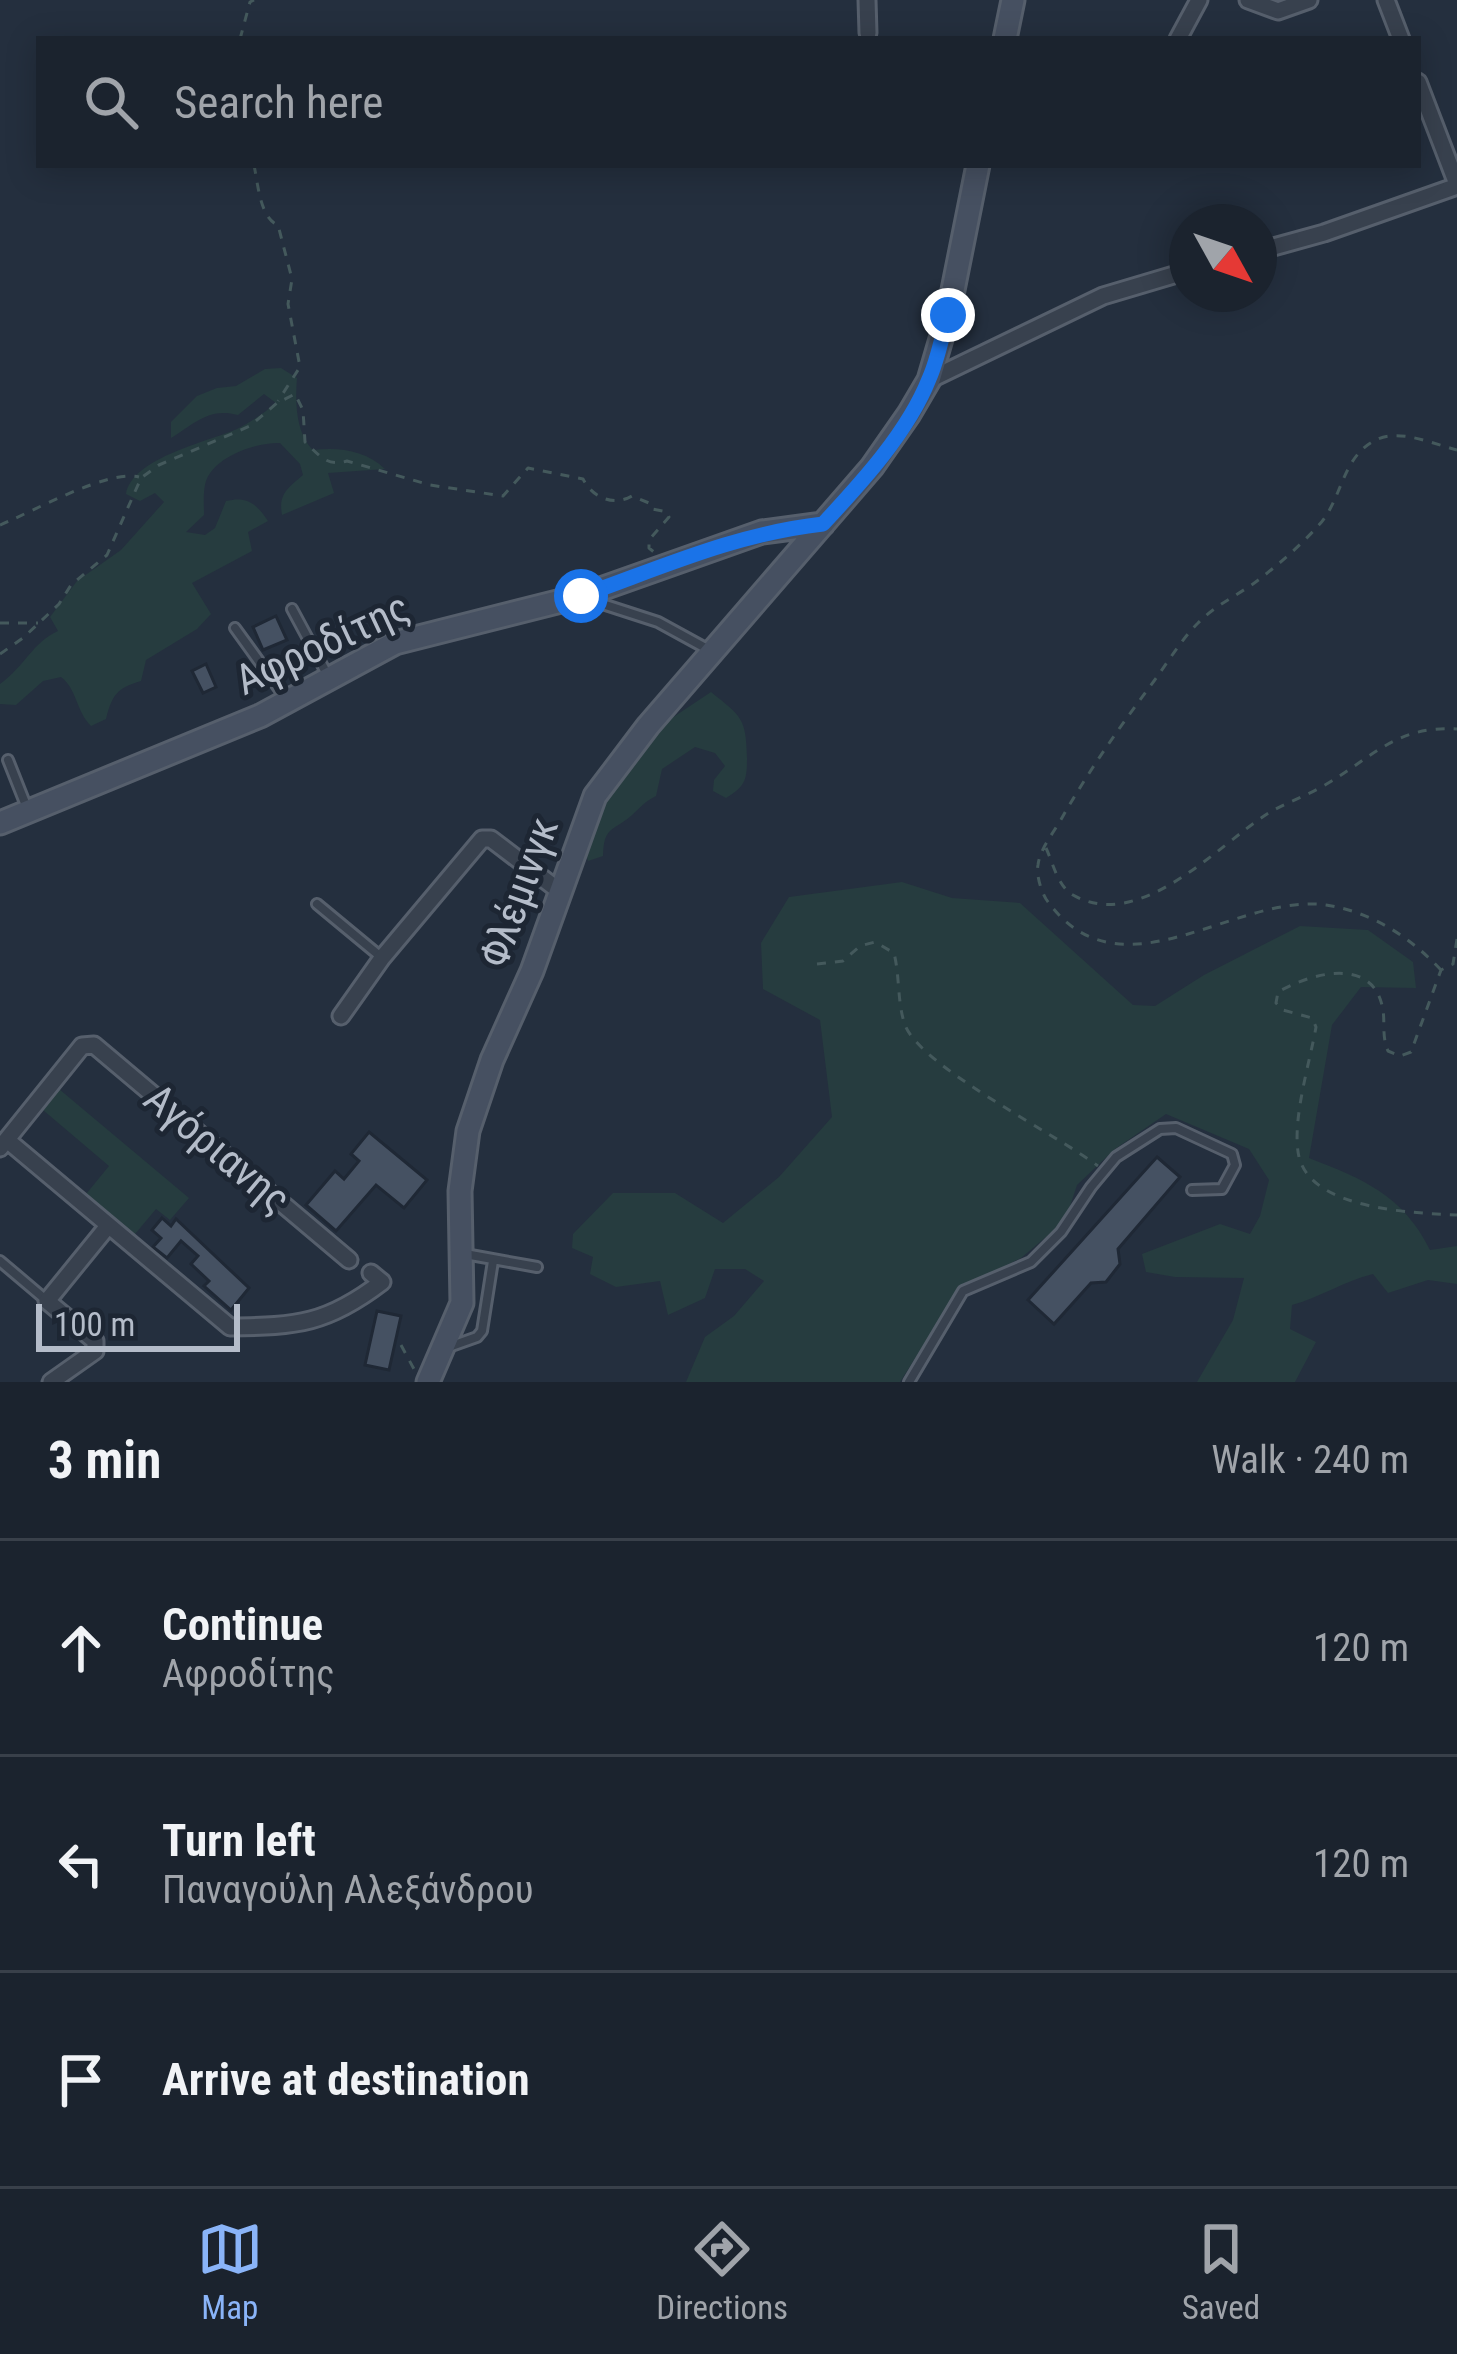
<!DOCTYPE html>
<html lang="en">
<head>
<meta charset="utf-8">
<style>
	body { margin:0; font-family:"Roboto Condensed",sans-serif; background:#242b36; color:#f1f3f6 }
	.compass { position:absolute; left:1169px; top:204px; width:108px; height:108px; border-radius:50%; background:#1b232e; box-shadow:0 6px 30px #0003; rotate:130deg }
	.scale { position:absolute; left:36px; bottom:30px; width:204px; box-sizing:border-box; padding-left:12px; border:6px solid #b4bcc9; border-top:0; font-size:33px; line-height:42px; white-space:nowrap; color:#b4bcc9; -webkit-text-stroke:9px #1d2633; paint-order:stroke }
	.stop { position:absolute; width:36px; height:36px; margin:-27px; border:9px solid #1a73e8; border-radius:50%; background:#fff }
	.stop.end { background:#1a73e8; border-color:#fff; box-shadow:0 3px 12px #0008 }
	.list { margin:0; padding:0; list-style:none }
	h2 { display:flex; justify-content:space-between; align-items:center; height:156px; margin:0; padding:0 48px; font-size:51px }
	h2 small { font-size:39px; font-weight:400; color:#a0a4aa }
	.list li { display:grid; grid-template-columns:78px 1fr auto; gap:36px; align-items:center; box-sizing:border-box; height:216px; padding:0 48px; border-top:3px solid #39404a }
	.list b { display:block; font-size:45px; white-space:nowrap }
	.list p { margin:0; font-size:39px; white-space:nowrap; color:#a0a4aa }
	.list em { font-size:39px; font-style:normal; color:#a0a4aa }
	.icon { flex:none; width:66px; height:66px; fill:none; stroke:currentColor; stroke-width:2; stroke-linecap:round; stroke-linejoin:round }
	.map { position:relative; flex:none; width:1457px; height:1382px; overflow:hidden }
	.search { position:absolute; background:#1b232e; box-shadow:0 6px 30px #0003; left:36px; right:36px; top:36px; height:132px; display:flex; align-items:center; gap:30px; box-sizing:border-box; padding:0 42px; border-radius:0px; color:#a0a4aa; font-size:45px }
	.sheet { height:804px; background:#1b232e }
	nav { display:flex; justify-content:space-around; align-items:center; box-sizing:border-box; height:168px; border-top:3px solid #39404a; background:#1b232e; font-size:33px; color:#a0a4aa }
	nav a { display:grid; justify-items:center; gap:6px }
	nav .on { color:#8ab4f8 }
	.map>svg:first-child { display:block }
</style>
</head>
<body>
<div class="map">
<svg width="1457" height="1382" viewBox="0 0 1457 1382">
	<rect width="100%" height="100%" fill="#242f3e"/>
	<path fill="#263c3f" d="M281 368 297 378C295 403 296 433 313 450 339 447 365 450 385 469L328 473 334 493 282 515C278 494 288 488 303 475L300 464 280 443C256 442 210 458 205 485 203 494 204 506 204 515L186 532 205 535 215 528 226 501C247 496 256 503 268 521L248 532 252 551 192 583 211 614 197 629 146 660 141 681C117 688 112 695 106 719L91 726C76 711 77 689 61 677L43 681 16 705 0 704V684C24 667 33 642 58 631L50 617 77 581 121 550 164 502 155 493 140 501 126 494C132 458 207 442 237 429 251 422 264 413 276 403L264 394 238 415C209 407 194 424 171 438V422L197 396 217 388 236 386 265 369Z
		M711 692C742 717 746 718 747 758 747 779 746 786 726 798L713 791 714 780 725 766 715 753 695 747 662 769 656 796C644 802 640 808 631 816 612 832 604 826 603 856L588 861C576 824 611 786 630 755L642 752V745L660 726Z
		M902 882 952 898 1020 903 1133 1005 1155 1006 1204 975 1300 926 1368 930 1413 962 1416 988 1361 987 1332 1025 1309 1158C1363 1179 1403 1195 1430 1250L1457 1246V1284L1428 1280 1388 1293 1373 1274C1344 1281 1321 1297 1292 1305L1290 1329 1316 1342 1295 1382H1197L1233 1320 1244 1278 1175 1277 1146 1272 1142 1254 1220 1224 1250 1234 1260 1216 1269 1180 1249 1149 1166 1114 1115 1149 1077 1185 1065 1221 1021 1258 960 1288 900 1382H686L705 1337 734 1316 764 1281 745 1269H715L705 1298 668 1315 660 1281 616 1287 590 1274 593 1257 572 1248 573 1234 613 1193H675L723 1223 779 1177 832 1117 820 1020 763 989 761 943 789 897Z
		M59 1089 189 1198 170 1220 156 1209 130 1240 82 1199 109 1166 43 1110Z"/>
	<path fill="#455162" stroke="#1f2835" stroke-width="3" d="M276 616 287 640 263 650 253 627Z
		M206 664 216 687 203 693 192 671Z
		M369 1132 427 1180 404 1208 376 1185 336 1231 306 1205 335 1171 344 1179 359 1161 351 1154Z
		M1157 1157 1180 1177 1118 1249 1120 1264 1106 1282 1091 1283 1054 1324 1028 1300Z
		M162 1218 171 1226 176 1219 249 1288 231 1310 204 1286 209 1281 191 1264 198 1256 181 1241 167 1258 153 1247 161 1238 152 1230Z
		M377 1311 401 1316 389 1370 365 1365Z"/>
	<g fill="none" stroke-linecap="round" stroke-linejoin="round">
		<g stroke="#565f6c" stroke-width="14">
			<path id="lane" d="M587 599 658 622 711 651
				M292 609 328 676
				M235 628 287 700
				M8 760 27 808
				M317 904 381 957
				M465 1254 537 1267
				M0 1261 46 1300
				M446 1348 477 1337 482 1331 493 1261
				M909 1382 963 1291 1031 1262 1061 1232 1091 1187 1116 1157 1160 1129 1176 1128 1232 1154 1235 1165 1222 1189 1192 1190"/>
		</g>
		<g stroke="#565f6c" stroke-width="21">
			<path id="street" d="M867 0 868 33
				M1248 0 1278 11 1309 0
				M1386 0 1401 39
				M1178 39 1199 0
				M1418 82 1457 184
				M1259 251 1324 233 1457 186
				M929 380 1103 296 1187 271
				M341 1016 382 958 482 839H491L562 893
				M7 1140 230 1327C298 1326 327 1324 382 1282L371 1273
				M0 1148 82 1046 94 1045 349 1260
				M51 1382 95 1351V1341L47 1301 108 1226"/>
		</g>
		<g stroke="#565f6c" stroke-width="27">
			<path id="secondary" d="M1005 39 1013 0
				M0 823 260 716 395 643 581 596 762 532 823 524
				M428 1382 462 1303 460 1191 468 1131 492 1060 532 971 595 796 648 726 872 467 909 414 929 380 948 315 978 165"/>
		</g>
		<path stroke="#44595c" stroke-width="3" stroke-dasharray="9 9" stroke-linecap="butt" d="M240 39 250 2 254 0
			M254 165C258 184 260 218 278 225L292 279 288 304 300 367 278 401
			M0 525C32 512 108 469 139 477
			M0 623H38
			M0 654 23 638 59 604 71 585 107 555 141 478 159 465 250 426 277 403 295 394 303 410 305 442C320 456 327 467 347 461L430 485 503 496 528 468 583 479C592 497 613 507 632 496L649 503 652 509 667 512 669 517 649 540V548L655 553
			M1046 848C1053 863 1058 887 1073 895 1140 933 1217 846 1267 814 1285 803 1306 796 1325 785 1373 757 1397 725 1457 729
			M1457 939 1453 964 1441 970 1411 1052 1400 1056 1388 1051C1381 1035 1386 1021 1382 1005 1370 956 1309 974 1278 992L1276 1003 1283 1010 1312 1018 1316 1027C1310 1062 1291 1122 1299 1157 1312 1210 1414 1213 1457 1215
			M817 964 843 961 860 946 875 942 894 953C900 977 897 1002 905 1025 921 1067 1056 1134 1098 1166
			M1441 970C1410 937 1372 912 1326 905 1235 892 1119 1004 1046 899 1041 891 1036 874 1038 865 1040 848 1055 831 1063 816 1090 769 1121 725 1154 681 1168 662 1181 640 1198 623 1214 606 1238 595 1257 581 1278 565 1300 546 1318 526 1343 500 1341 455 1378 439 1400 429 1434 444 1457 450
			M401 1345 415 1371"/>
		<use href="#lane" stroke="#38414e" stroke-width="8"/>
		<use href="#street" stroke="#38414e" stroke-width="15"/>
		<use href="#secondary" stroke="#465061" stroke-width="21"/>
	</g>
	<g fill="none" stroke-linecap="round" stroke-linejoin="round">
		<path stroke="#1a73e8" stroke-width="15" d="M581 596C663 567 735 534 823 524 862 482 908 432 929 379 938 359 942 336 948 315"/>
	</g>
	<g text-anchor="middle" stroke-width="10" stroke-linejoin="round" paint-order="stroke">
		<g font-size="42" fill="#b4bcc9" stroke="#1d2633">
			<text transform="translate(322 643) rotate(-25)" y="15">Αφροδίτης</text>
			<text transform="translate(518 892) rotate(-70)" y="15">Φλέμινγκ</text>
			<text transform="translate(218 1148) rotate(40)" y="15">Αγόριανης</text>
		</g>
	</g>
</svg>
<svg class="compass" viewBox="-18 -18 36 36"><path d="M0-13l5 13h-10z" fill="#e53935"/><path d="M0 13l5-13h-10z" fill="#a0a4aa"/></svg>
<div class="scale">100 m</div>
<div class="stop" style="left:581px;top:596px"></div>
<div class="stop end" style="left:948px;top:315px"></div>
<div class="search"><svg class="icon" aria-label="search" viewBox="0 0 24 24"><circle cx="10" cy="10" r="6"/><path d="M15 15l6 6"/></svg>Search here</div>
</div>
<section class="sheet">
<h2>3 min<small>Walk · 240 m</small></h2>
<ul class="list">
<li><svg class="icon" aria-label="ahead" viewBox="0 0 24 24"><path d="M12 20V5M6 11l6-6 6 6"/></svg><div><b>Continue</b><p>Αφροδίτης</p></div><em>120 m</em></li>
<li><svg class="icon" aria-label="left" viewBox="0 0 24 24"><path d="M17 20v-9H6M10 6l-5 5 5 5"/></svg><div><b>Turn left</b><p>Παναγούλη Αλεξάνδρου</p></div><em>120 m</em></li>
<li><svg class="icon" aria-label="arrive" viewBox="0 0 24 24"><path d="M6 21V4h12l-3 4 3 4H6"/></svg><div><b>Arrive at destination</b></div></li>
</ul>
</section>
<nav>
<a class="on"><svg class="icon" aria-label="map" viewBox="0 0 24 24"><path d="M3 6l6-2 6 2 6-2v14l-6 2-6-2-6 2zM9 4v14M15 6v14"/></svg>Map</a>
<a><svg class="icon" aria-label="directions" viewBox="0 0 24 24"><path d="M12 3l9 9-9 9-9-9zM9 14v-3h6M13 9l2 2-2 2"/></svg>Directions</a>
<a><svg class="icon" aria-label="saved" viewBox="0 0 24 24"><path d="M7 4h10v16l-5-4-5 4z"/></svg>Saved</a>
</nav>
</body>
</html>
